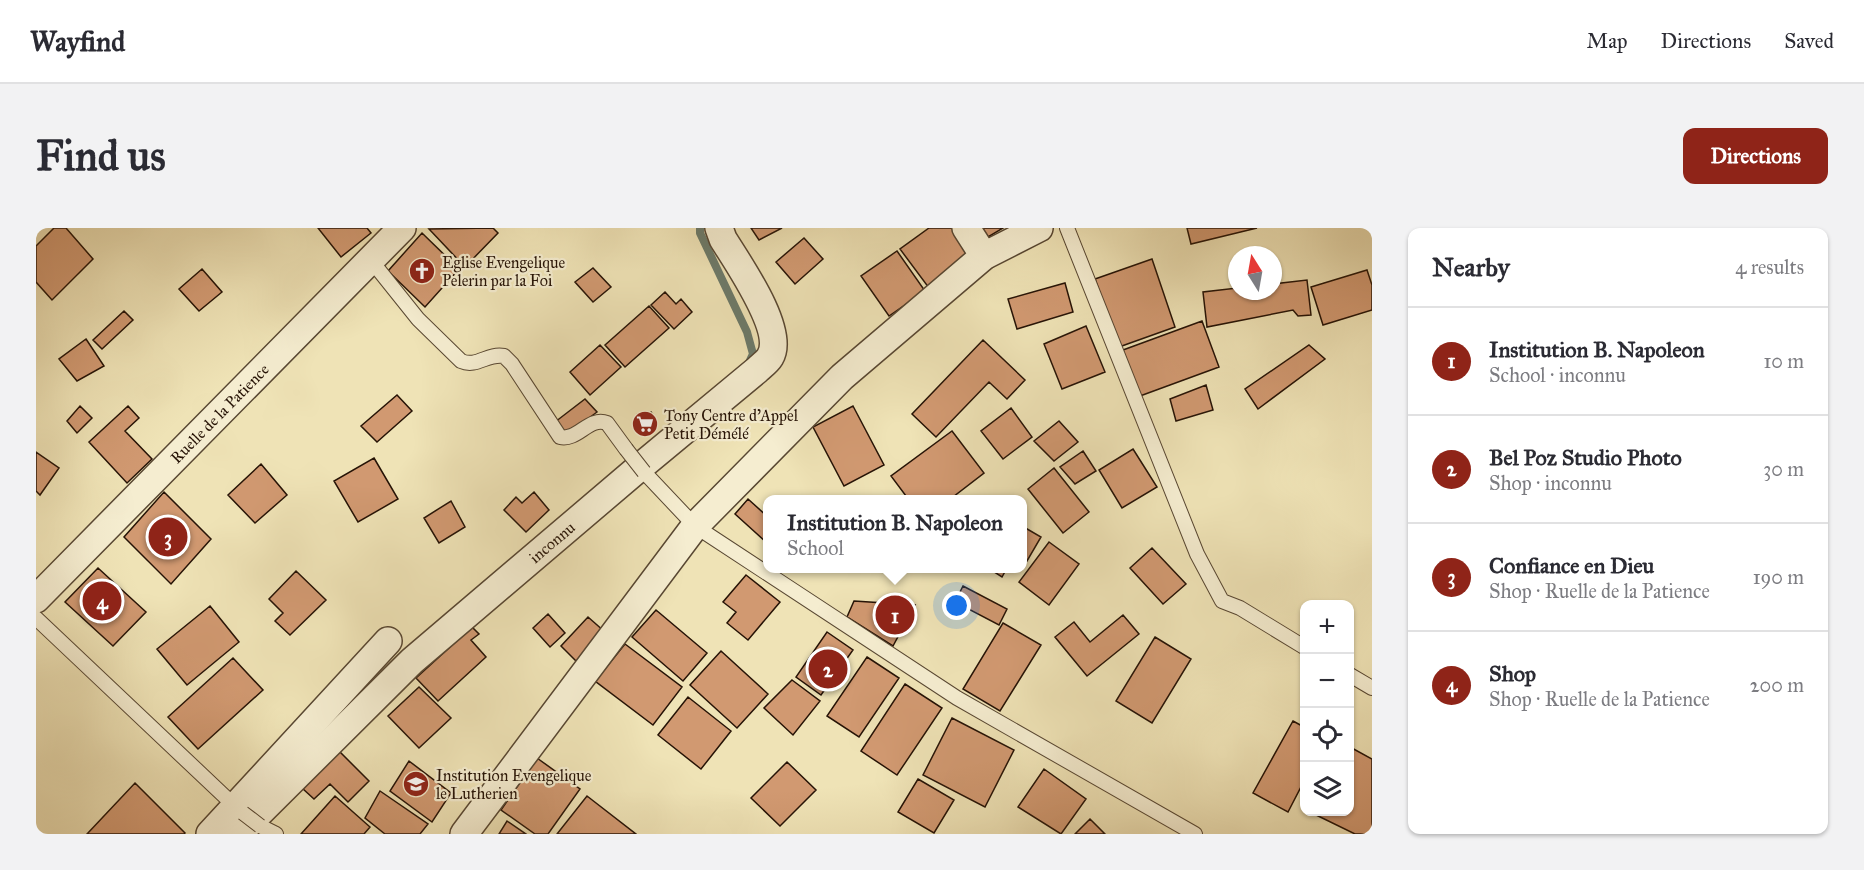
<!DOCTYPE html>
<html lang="en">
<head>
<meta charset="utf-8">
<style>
	body { margin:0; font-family:"IM FELL Great Primer",serif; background:#f2f2f3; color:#2b2b33 }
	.controls { position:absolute; right:18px; bottom:18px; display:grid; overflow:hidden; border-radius:12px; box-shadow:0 2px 4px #0004 }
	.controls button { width:54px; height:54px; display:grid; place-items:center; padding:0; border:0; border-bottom:2px solid #e1e1e2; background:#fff; color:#2b2b33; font:30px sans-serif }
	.compass { position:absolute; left:1192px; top:18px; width:54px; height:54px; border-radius:50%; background:#fff; box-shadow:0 2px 4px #0004; rotate:349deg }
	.you { position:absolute; left:921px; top:378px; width:21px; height:21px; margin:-15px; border:4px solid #fff; border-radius:50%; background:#1a73e8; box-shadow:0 0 0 9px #1a73e833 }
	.badge { display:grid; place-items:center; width:39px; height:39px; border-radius:50%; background:#8f2418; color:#fff; font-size:20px; font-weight:700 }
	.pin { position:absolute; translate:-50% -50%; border:3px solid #fff; box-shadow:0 2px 6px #0006 }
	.popup { position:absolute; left:727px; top:267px; width:264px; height:78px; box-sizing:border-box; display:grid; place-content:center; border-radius:12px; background:#fff; filter:drop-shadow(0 2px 4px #0005); font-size:20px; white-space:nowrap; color:#7c7c81 }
	.popup b { font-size:22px; color:#2b2b33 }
	.popup::after { content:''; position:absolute; left:50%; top:100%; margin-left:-12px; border:12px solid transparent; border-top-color:#fff }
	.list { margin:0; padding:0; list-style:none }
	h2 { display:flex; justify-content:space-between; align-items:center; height:78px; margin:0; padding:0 24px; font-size:26px }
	h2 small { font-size:20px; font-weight:400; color:#7c7c81 }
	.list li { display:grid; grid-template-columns:39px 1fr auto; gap:18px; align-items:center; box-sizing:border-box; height:108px; padding:0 24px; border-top:2px solid #e1e1e2 }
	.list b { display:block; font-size:22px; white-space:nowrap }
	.list p { margin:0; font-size:20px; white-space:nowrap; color:#7c7c81 }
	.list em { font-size:20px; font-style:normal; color:#7c7c81 }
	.icon { flex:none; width:33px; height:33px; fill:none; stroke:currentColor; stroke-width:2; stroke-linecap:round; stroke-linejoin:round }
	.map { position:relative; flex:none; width:1336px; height:606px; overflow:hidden; border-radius:12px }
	header { display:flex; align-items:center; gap:36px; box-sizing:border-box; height:84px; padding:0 30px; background:#fff; border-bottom:2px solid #e1e1e2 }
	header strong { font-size:28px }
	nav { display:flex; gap:33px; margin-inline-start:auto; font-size:21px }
	.intro { display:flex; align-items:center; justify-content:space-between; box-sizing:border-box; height:144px; padding:0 36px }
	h1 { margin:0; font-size:42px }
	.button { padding:15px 27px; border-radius:12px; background:#8f2418; color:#fff; font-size:21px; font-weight:700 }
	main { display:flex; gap:36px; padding:0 36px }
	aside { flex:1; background:#fff; border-radius:12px; box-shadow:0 2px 4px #0004 }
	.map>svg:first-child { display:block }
</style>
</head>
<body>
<header>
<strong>Wayfind</strong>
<nav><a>Map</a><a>Directions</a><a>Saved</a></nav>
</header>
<div class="intro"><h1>Find us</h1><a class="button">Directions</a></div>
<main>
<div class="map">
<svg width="1336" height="606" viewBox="0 0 1336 606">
	<rect width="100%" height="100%" fill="#efe3b6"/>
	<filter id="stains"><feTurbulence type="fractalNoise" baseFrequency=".00333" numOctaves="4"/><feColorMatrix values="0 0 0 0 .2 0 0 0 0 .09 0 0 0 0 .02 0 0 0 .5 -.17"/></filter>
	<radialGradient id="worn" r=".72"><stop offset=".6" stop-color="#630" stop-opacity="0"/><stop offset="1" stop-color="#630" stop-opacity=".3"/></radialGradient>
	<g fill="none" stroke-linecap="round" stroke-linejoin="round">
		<path stroke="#6c7a6a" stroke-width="8" d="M664 0V5L711 104 717 126 711 139"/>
	</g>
	<path fill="#d19971" stroke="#261306" stroke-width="1.5" d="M18 0H30L57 31 16 72 0 54V18Z
		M282 0H331L335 5 305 29Z
		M457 0 462 5 429 39 393 1Z
		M715 0H746L723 12Z
		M893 0H916L936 28 893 60 864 21Z
		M946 0H967L952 9Z
		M1151 0H1221L1155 16Z
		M386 5 423 41 389 79 352 43Z
		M768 10 787 31 759 56 740 34Z
		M861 23 889 63 853 88 825 48Z
		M1116 31 1139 99 1083 119 1059 51Z
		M557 40 575 59 557 74 539 54Z
		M166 41 186 64 163 83 143 61Z
		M1331 42 1336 57V82L1287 97 1275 59Z
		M1271 52 1275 87 1262 88 1257 82 1171 99 1167 64 1201 60V63H1237V56Z
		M1029 55 1037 84 981 101 972 71Z
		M629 64 640 76 645 71 656 84 638 101 615 77Z
		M613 78 633 100 589 139 569 117Z
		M88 83 97 92 66 121 57 112Z
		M1166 93 1183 139 1104 168 1087 122Z
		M1050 98 1069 144 1026 161 1008 116Z
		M50 111 68 138 41 153 23 131Z
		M947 112 989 152 971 171 953 154 900 209 876 186Z
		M564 117 585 139 554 167 534 144Z
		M1273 117 1289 131 1222 181 1209 161Z
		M1170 157 1177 182 1140 193 1134 171Z
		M361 167 376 183 341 214 325 198Z
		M549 171 561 184 530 207 519 194Z
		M44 178 56 190 41 205 31 193Z
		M92 178 103 190 89 203 116 231 91 255 53 214Z
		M817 178 848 237 808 258 777 199Z
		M975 180 996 209 967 231 945 203Z
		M615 184 621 194 604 206 598 197Z
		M1023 193 1042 214 1018 233 998 213Z
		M916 203 948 245 913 272H873L855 248Z
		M1097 221 1121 259 1086 280 1063 242Z
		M1047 223 1060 243 1039 256 1024 239Z
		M0 224 23 240 4 267 0 263Z
		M338 230 362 271 322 294 298 253Z
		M225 236 251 267 219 295 192 267Z
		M1018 240 1053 284 1027 305 992 261Z
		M128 264 175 311 135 356 88 309Z
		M498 264 513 282 490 304 468 282 480 269 486 275Z
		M712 271 732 289 730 314 699 286Z
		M415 273 429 299 403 315 388 290Z
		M986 298 1005 309 991 333 986 330Z
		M1013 314 1043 336 1013 377 983 354Z
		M1116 320 1150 356 1127 376 1094 340Z
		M62 340 110 384 77 418 29 374Z
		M952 340H971L966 349Z
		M260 343 290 372 254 407 239 393 247 385 233 371Z
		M710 347 744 374 712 412 691 395 700 384 687 374Z
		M927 358 971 381 963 397 919 374Z
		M818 373 879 377 857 418 811 389Z
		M174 378 203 414 151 457 121 421Z
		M620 382 671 425 647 453 596 409Z
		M512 386 529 405 514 419 497 400Z
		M1087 387 1103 406 1051 448 1019 409 1038 394 1054 414Z
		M552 389 569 404 541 434 525 418Z
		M967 395 1005 417 964 483 927 461Z
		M436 399 443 406 435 412 450 429 402 473 380 450Z
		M791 404 817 422 785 467 760 449Z
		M1119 409 1155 431 1116 495 1080 473Z
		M589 416 646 459 617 497 559 453Z
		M685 423 732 466 701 500 654 457Z
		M831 429 863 450 823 509 791 488Z
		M197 430 227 462 162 521 132 489Z
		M756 452 784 473 757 507 728 480Z
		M869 456 906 480 861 547 825 523Z
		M383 459 415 490 383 520 352 488Z
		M652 469 695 503 665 541 622 507Z
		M916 490 978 522 949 579 887 547Z
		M1257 493 1268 499V553L1252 584 1217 565Z
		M1314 519 1336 531V606H1319L1278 586 1280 584H1314Z
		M303 523 333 553 312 574 294 556 278 571 266 560Z
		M501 530 544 561 512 606H499L465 582Z
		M373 533 415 565 396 594 354 563Z
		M751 534 780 562 744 598 715 570Z
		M1008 541 1050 571 1025 606 982 579Z
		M882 551 918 572 898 605 862 584Z
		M99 555 149 605 148 606H51Z
		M344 563 392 596 384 606H349L329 590Z
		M299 568 334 599 328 606H265Z
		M551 568 600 606H521Z
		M1054 591 1069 606H1039Z
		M471 593 490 606H463Z"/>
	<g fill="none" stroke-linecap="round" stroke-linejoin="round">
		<g stroke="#584732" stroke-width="16">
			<path id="lane" d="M1031 0 1161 326 1186 373 1204 380 1268 419
				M334 31 382 91 425 133C441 140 451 125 468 128L476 136 524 209C542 213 553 188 571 195L590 221
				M608 244 659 298 921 470 1159 606
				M0 390 203 582
				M1314 447 1336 460
				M224 598 240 606"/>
		</g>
		<g stroke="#584732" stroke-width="30">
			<g id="street">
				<path d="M930 0 948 28"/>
				<path id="s1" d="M0 371 366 0"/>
				<path d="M174 606 352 413"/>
				<path id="s2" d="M202 606 376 433 598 244 721 142C725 138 731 134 734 129 750 103 701 34 687 11L683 0"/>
				<path d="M428 606 659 298 806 149 948 28 1003 0"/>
			</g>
		</g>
		<use href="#lane" stroke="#f5edd0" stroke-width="14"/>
		<use href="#street" stroke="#f5edd0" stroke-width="27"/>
		<g stroke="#584732" stroke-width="16" stroke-linecap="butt">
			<path id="lane-bridge" d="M590 221 608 244
				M207 585 224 598"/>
		</g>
		<use href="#lane-bridge" stroke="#f5edd0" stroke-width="14"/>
	</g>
	<defs>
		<g id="church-disc" transform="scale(1.35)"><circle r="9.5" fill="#8f2418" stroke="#f5edd0"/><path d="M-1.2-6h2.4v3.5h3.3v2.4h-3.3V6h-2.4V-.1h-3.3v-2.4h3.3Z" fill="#fff"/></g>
		<g id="supermarket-disc" transform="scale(1.35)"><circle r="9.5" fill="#8f2418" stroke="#f5edd0"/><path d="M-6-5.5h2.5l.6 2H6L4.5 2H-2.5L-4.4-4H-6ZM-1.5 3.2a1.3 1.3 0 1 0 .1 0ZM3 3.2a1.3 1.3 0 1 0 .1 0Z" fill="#fff"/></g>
		<g id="school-disc" transform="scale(1.35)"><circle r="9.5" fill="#8f2418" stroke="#f5edd0"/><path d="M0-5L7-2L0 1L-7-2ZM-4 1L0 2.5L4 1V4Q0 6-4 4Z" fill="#fff"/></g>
	</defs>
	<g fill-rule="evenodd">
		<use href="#church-disc" x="386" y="43"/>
		<use href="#supermarket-disc" x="609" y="196"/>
		<use href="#school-disc" x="380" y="556"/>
	</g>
	<g text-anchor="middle" stroke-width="4.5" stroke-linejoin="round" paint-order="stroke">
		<g font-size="16" fill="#261306" stroke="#f5edd0" text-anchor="start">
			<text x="406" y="40">Eglise Evengelique<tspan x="406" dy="18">Pelerin par la Foi</tspan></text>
			<text x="628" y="193">Tony Centre d'Appel<tspan x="628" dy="18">Petit Démélé</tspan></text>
			<text x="400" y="553">Institution Evengelique<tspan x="400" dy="18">le Lutherien</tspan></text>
		</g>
		<g font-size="16" fill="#261306" stroke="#f5edd0">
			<text dy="6" stroke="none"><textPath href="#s1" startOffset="261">Ruelle de la Patience</textPath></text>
			<text dy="6" stroke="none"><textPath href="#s2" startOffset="429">inconnu</textPath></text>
		</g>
	</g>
	<rect width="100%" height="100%" filter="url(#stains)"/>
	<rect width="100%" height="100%" fill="url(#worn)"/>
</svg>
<div class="controls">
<button>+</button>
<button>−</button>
<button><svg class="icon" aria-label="locate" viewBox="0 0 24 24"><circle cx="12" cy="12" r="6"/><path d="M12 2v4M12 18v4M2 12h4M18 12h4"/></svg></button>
<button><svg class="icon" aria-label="layers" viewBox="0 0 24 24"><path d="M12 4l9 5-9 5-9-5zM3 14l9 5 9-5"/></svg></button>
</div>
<svg class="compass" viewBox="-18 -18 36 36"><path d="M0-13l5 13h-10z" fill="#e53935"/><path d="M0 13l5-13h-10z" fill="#7c7c81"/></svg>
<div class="you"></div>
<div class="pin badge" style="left:859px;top:387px">1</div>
<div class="popup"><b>Institution B. Napoleon</b>School</div>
<div class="pin badge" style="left:792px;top:441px">2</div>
<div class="pin badge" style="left:132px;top:309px">3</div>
<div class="pin badge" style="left:66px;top:373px">4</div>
</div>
<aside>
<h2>Nearby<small>4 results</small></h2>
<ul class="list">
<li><span class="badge">1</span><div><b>Institution B. Napoleon</b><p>School · inconnu</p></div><em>10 m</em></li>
<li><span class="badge">2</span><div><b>Bel Poz Studio Photo</b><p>Shop · inconnu</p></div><em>30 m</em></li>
<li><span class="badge">3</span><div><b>Confiance en Dieu</b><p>Shop · Ruelle de la Patience</p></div><em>190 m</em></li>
<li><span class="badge">4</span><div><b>Shop</b><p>Shop · Ruelle de la Patience</p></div><em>200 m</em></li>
</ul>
</aside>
</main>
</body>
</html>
